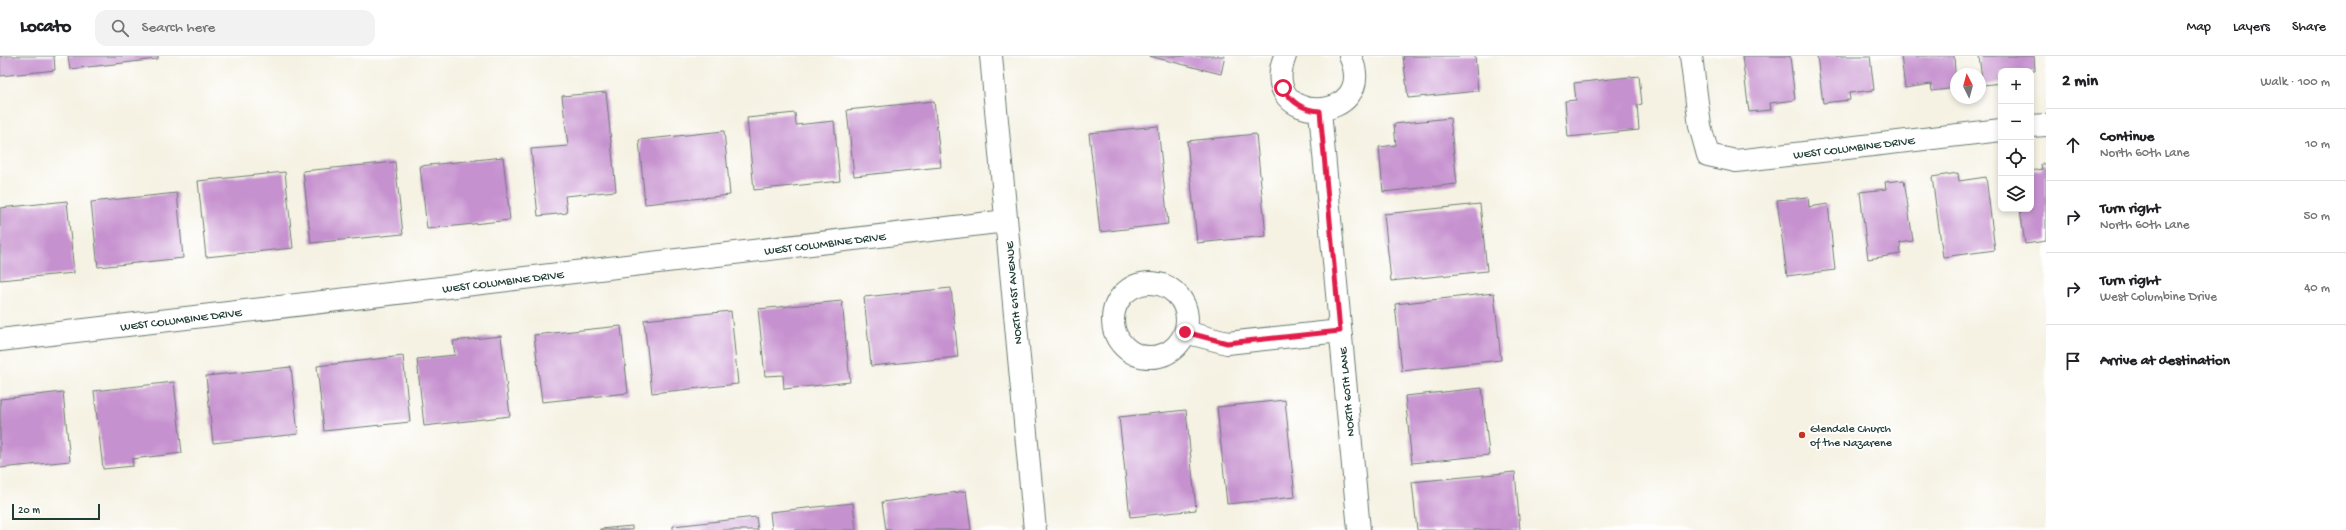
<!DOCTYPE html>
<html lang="en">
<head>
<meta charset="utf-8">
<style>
	body { margin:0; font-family:"Gochi Hand",sans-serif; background:#f2f2f2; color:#202124 }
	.controls { position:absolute; right:12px; top:12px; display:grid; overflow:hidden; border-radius:8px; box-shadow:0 2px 6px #0003 }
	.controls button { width:36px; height:36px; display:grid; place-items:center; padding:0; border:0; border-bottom:1px solid #e0e0e0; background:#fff; color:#202124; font:20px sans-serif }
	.compass { position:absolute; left:1950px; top:12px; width:36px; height:36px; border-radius:50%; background:#fff; box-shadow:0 2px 6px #0003; rotate:354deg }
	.scale { position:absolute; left:12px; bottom:10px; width:88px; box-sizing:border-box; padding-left:4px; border:2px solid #1f3d34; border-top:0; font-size:11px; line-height:14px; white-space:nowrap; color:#1f3d34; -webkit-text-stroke:3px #fff; paint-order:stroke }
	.stop { position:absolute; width:12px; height:12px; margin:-9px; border:3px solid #e11d48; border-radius:50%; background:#fff }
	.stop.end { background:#e11d48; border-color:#fff; box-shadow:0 1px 4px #0008 }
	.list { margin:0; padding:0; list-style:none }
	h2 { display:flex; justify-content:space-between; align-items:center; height:52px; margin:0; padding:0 16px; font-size:17px }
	h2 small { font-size:13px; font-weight:400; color:#757577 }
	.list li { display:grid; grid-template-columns:26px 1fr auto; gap:12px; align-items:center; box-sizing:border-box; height:72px; padding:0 16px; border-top:1px solid #e0e0e0 }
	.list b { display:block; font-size:15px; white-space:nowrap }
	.list p { margin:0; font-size:13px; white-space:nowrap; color:#757577 }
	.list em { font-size:13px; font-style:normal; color:#757577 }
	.icon { flex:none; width:22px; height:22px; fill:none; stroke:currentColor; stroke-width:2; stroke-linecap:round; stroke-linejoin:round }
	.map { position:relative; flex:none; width:2046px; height:474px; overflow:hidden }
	header { display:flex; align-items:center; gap:24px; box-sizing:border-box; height:56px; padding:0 20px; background:#fff; border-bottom:1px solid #e0e0e0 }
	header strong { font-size:19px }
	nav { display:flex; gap:22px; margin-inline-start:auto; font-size:14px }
	.search { width:280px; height:36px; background:#f2f2f2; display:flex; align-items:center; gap:10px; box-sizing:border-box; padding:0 14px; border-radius:12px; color:#757577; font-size:15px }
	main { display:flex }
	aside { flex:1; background:#fff }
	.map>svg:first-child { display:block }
</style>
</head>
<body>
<header>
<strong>Locato</strong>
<div class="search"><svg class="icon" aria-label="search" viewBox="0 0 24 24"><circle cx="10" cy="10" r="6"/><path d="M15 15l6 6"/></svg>Search here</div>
<nav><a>Map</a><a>Layers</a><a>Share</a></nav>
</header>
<main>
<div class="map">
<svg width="2046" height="474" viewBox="0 0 2046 474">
	<rect width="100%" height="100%" fill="#fff"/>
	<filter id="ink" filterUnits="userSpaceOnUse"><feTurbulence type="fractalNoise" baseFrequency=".025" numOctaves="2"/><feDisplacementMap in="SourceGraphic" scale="8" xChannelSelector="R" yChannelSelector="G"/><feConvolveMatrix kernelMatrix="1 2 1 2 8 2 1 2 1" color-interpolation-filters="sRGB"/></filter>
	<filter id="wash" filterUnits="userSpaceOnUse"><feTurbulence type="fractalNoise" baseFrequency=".012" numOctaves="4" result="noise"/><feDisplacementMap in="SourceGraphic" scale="16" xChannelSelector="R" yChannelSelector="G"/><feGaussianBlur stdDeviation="0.9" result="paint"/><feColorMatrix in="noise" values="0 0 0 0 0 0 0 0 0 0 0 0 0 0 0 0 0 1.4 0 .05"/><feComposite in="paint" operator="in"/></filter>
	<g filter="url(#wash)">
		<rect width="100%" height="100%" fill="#f5f2e3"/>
		<g id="blocks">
			<path fill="#c691cf" d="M0 0H54L55 14 0 20Z
				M68 0H158V3L70 13Z
				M1149 0H1225L1221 18Z
				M1403 0H1475L1478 35 1408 42Z
				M1742 0H1790L1795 44 1770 47 1771 54 1749 56Z
				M1817 0H1870L1874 34 1849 37 1850 44 1823 47Z
				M1901 0H1954L1956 32 1932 35 1931 28 1905 32Z
				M1979 0H2034L2035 15H2001V27L1983 29Z
				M1639 20 1642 48 1637 49 1639 74 1568 81 1565 45 1576 44 1574 27Z
				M606 36 616 135 565 140 567 157 538 160 531 93 568 90 562 40Z
				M934 45 941 111 854 120 847 54Z
				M795 57 796 69 834 65 840 125 754 134 747 62Z
				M1450 62 1457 128 1383 136 1379 91 1396 89 1394 68Z
				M1158 70 1168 168 1100 176 1089 77Z
				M724 75 730 139 645 148 639 84Z
				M1256 78 1266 180 1197 187 1187 85Z
				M503 101 510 164 427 173 420 110Z
				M395 106 403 178 311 187 303 115Z
				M2041 108H2046V185L2025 188 2020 153H2031V115L2042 113Z
				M285 116 293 192 206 201 198 125Z
				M1958 117 1959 125 1986 121 1995 194 1943 201 1932 121Z
				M1904 124 1913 185 1900 187 1901 198 1868 203 1860 136 1886 133 1885 126Z
				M177 137 183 202 98 211 91 146Z
				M1808 141 1809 151 1828 148 1835 214 1787 220 1777 144Z
				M67 145 74 217 0 224V152Z
				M1480 148 1487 215 1391 225 1384 158Z
				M951 232 958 301 871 310 864 241Z
				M1494 237 1501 304 1402 315 1395 248Z
				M842 245 850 326 784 333 783 319 765 320 758 253Z
				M731 255 738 328 652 337 644 264Z
				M621 270 628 337 542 346 534 279Z
				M501 280 510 360 424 370 417 303 455 299 453 285Z
				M403 300 410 366 324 375 317 310Z
				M291 311 298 378 213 387 206 320Z
				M174 326 182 397 132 403 133 410 103 413 94 335Z
				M1482 332 1489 399 1412 407 1405 340Z
				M63 336 70 405 0 412V343Z
				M1285 344 1295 441 1227 448 1217 351Z
				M1186 354 1196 454 1130 461 1119 361Z
				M1515 416 1520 474H1417L1412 426Z
				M966 435 971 474H886L882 446Z
				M853 447 856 474H772L770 456Z
				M756 461 758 474H673V470Z
				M632 470V474H600V473Z"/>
		</g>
	</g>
	<g filter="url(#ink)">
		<use href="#blocks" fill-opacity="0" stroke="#6a7c71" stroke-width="1"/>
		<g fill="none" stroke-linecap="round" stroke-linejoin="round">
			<g stroke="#6a7c71" stroke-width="24">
				<path id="street" d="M991 0 1035 474
					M1285 0C1256 74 1381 68 1350 0
					M1691 0 1700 70 1708 99 1736 105 2001 74
					M1320 55 1359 474
					M2031 70 2046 69
					M1113 264a37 37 0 1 1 74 0a37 37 0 1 1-74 0Z
					M1185 276 1227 287 1340 275
					M0 284 1006 165"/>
			</g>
			<use href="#street" stroke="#fff" stroke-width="22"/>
		</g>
	</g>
	<g fill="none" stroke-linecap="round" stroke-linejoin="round" filter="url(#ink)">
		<path stroke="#e11d48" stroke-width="5" d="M1185 276 1227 287 1340 275 1320 55C1303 54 1292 47 1283 32"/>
	</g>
	<circle fill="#c8321e" stroke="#fff" stroke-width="1.5" cx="1802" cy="379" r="4"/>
	<g text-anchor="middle" stroke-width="4" stroke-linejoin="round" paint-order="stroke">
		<g font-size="12" fill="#1f3d34" stroke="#fff">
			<text transform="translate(1854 91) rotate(-7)" y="4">WEST COLUMBINE DRIVE</text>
			<text transform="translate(825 187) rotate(-7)" y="4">WEST COLUMBINE DRIVE</text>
			<text transform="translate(503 225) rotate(-7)" y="4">WEST COLUMBINE DRIVE</text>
			<text transform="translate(1013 237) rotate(-95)" y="4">NORTH 61ST AVENUE</text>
			<text transform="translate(181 263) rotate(-7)" y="4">WEST COLUMBINE DRIVE</text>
			<text transform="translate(1346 336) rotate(-95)" y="4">NORTH 60TH LANE</text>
		</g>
		<g font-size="12" fill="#1f3d34" stroke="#fff" text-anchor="start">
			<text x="1810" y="376">Glendale Church<tspan x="1810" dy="14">of the Nazarene</tspan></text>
		</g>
	</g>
</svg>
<div class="controls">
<button>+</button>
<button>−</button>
<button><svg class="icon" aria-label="locate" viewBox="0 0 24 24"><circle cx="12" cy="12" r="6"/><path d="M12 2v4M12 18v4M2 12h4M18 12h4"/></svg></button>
<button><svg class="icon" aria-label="layers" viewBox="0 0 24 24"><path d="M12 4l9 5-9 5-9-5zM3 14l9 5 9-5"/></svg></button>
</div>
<svg class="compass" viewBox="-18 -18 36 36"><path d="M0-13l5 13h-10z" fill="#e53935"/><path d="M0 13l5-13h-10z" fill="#757577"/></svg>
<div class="scale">20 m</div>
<div class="stop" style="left:1283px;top:32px"></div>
<div class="stop end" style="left:1185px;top:276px"></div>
</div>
<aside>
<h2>2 min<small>Walk · 100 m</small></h2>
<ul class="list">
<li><svg class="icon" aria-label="ahead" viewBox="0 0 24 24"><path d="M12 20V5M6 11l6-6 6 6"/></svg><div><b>Continue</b><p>North 60th Lane</p></div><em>10 m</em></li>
<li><svg class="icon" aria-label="right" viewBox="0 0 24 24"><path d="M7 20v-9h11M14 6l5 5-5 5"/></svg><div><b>Turn right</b><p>North 60th Lane</p></div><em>50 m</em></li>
<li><svg class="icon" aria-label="right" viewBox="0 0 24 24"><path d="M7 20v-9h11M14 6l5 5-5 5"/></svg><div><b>Turn right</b><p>West Columbine Drive</p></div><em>40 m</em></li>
<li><svg class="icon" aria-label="arrive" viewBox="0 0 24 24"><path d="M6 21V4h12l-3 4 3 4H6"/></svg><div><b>Arrive at destination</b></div></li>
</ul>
</aside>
</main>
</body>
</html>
